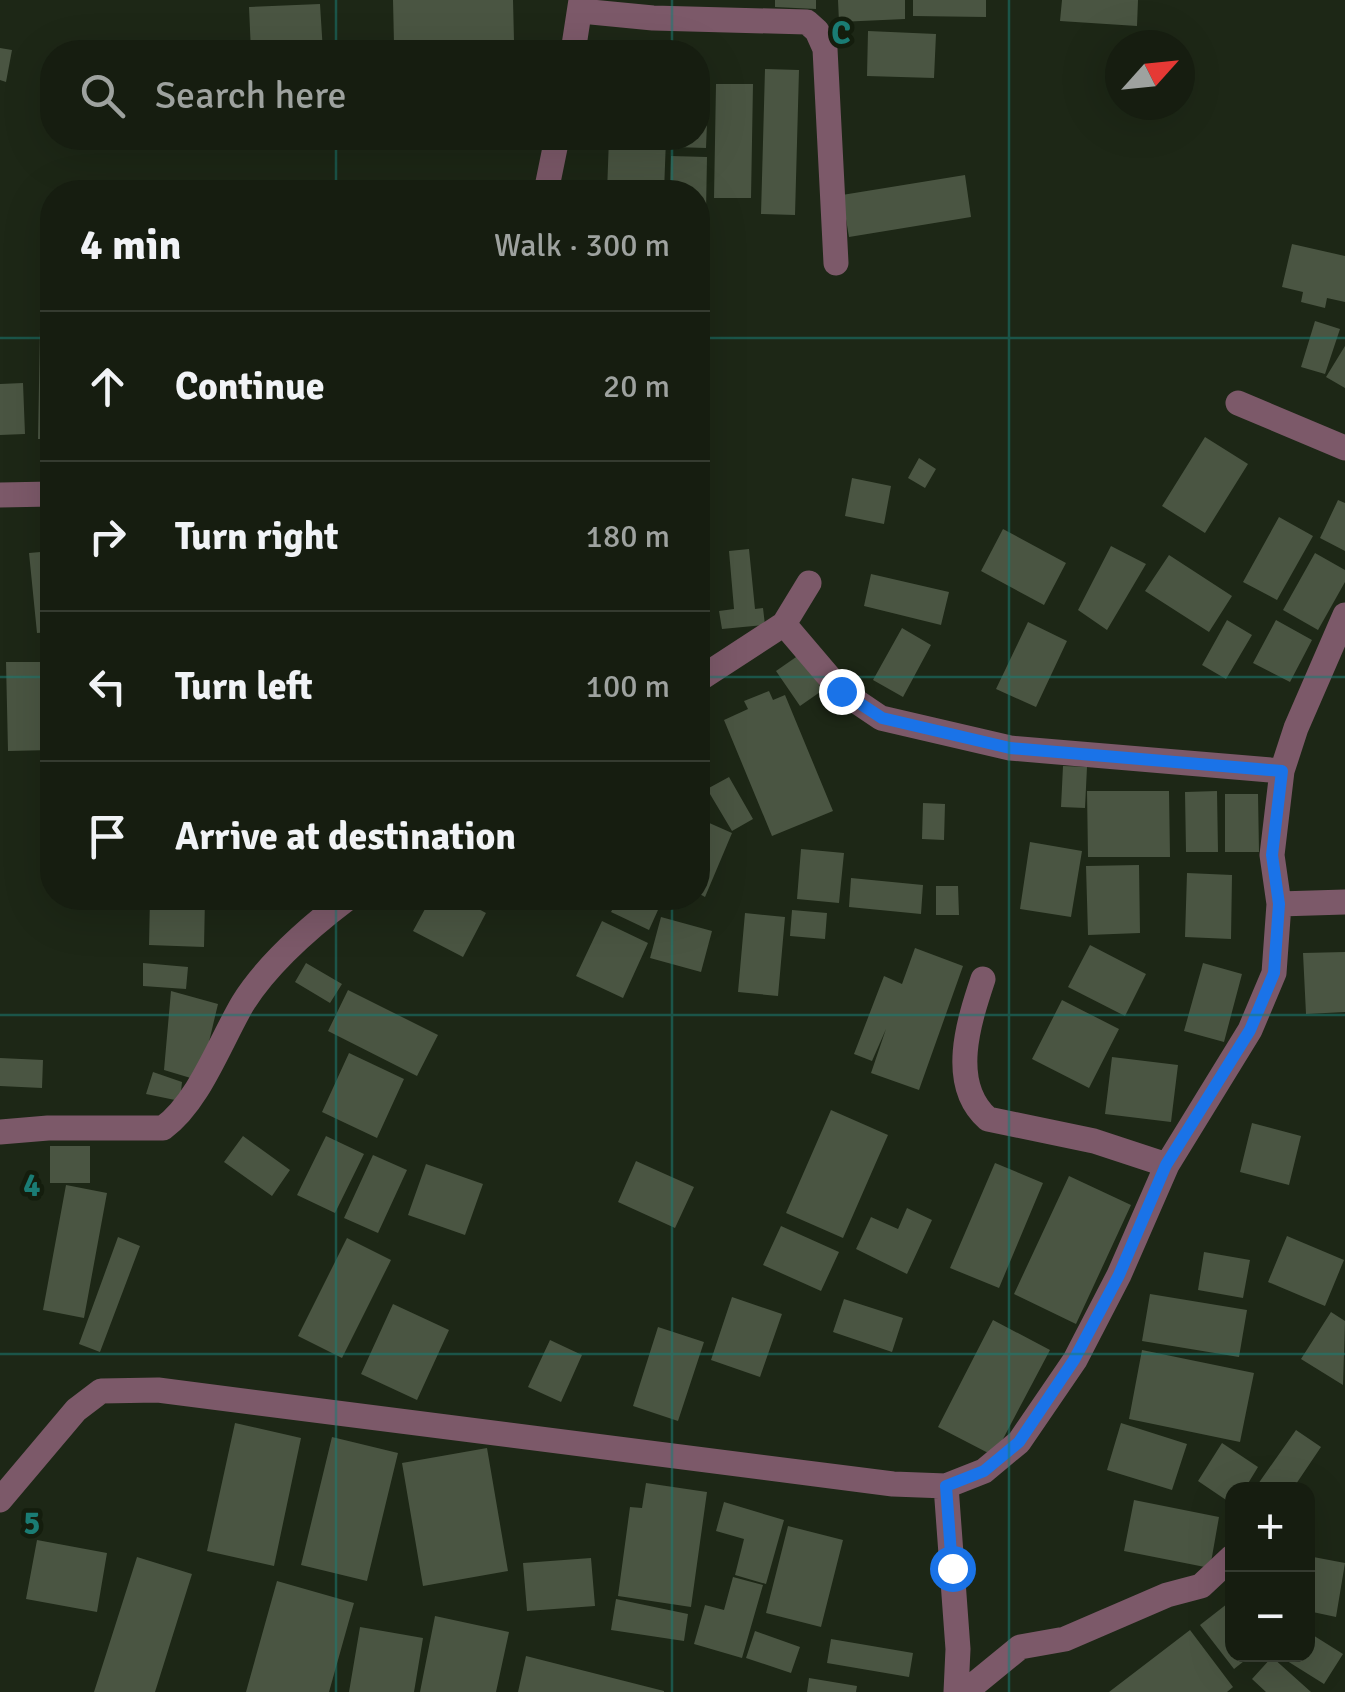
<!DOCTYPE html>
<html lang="en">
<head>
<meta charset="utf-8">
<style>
	body { margin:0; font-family:Signika,sans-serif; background:#232a1e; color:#f1f3f6 }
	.controls { position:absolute; right:30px; bottom:30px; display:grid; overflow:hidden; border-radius:20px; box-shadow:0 10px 40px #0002 }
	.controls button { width:90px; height:90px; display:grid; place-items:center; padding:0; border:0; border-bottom:2px solid #353b30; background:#161d10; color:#f1f3f6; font:50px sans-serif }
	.compass { position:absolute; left:1105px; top:30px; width:90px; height:90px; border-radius:50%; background:#161d10; box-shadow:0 10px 40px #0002; rotate:63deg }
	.stop { position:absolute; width:30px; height:30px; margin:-22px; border:8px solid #1a73e8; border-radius:50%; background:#fff }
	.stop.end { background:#1a73e8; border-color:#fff; box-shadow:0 2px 10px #0008 }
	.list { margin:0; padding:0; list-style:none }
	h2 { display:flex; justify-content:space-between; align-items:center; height:130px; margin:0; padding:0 40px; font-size:42px }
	h2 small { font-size:32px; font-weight:400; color:#9ea29f }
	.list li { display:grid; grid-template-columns:65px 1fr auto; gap:30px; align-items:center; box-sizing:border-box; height:150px; padding:0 40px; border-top:2px solid #353b30 }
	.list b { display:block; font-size:38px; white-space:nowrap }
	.list em { font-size:32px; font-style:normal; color:#9ea29f }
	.icon { flex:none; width:55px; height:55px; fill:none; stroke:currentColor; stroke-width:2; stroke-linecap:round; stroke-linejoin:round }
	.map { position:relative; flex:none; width:1345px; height:1692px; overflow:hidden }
	.search { position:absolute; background:#161d10; box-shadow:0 10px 40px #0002; left:40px; top:40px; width:670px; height:110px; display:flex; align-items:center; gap:25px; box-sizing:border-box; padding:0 35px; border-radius:40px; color:#9ea29f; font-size:38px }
	.panel { position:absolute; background:#161d10; box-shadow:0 10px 40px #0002; left:40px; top:180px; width:670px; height:730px; border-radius:40px }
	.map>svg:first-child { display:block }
</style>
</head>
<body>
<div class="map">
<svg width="1345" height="1692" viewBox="0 0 1345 1692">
	<rect width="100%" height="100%" fill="#1d2716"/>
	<path fill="#4a5542" d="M393 0H513L514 41 394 44Z
		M775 0H816V9L775 7Z
		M838 0H905V19L839 22Z
		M913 0H986V17L913 16Z
		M1062 0H1138L1137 26 1060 21Z
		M320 4 323 52H251L249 7Z
		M868 31 936 34 934 78 867 76Z
		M0 48 12 50 6 82 0 80Z
		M765 69 799 70 795 215 761 214Z
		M698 71 709 72 706 148 674 147 675 138H698Z
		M716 84H753L751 198H714Z
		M609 138 666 139 664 192H607Z
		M671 156 707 157 706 212H698V192H670Z
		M965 175 971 217 849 237 842 195Z
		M1292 244 1345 256V302L1327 298 1325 308 1301 302 1303 292 1282 287Z
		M1315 321 1340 329 1325 374 1301 367Z
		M40 329H52V439H38Z
		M1345 346V388L1326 377Z
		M23 383 25 434 0 435V384Z
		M1205 437 1248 464 1205 533 1162 506Z
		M919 458 936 469 925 488 908 478Z
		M852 478 891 486 884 524 845 516Z
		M1338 500 1345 503V551L1320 538Z
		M1279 517 1313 536 1277 600 1243 582Z
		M1003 529 1066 563 1044 605 981 571Z
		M1111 546 1146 564 1107 630 1078 610Z
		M749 549 755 609 763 608 765 625 722 629 719 611 734 609 729 551Z
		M52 551V632L37 633 29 553Z
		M1315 553 1345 570V582L1318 630 1283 610Z
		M1169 555 1232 596 1209 632 1145 591Z
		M871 574 949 592 941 625 864 606Z
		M1227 620 1252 635 1226 679 1202 665Z
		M1276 620 1312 640 1290 682 1253 663Z
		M1028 622 1067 641 1036 707 996 689Z
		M902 628 931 645 903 697 873 680Z
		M799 655 823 690 800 706 776 671Z
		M6 662H52V750L8 751Z
		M769 691 773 700 785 695 833 811 772 836 724 720 748 709 744 701Z
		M1063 766 1087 767 1085 808 1061 807Z
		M729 777 753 819 732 831 707 789Z
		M1087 791H1169L1170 857H1088Z
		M1217 791 1218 852H1186L1185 792Z
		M1225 794H1258L1259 852H1225Z
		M923 803 945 804 944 840 922 839Z
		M698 818 732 833 705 897 698 893Z
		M1030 842 1082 851 1071 917 1020 909Z
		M801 849 844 853 839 903 797 899Z
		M1139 865 1140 933 1088 935 1086 866Z
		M1187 873 1232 875 1231 939 1185 937Z
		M851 878 923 885 921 914 849 907Z
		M936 886H958L959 915H936Z
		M150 898H205L204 947 149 945Z
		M431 898H458L486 913 463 957 413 931Z
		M618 898H631L658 910 649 930 611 912Z
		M792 910 827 913 825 939 790 936Z
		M745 913 785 917 778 996 738 992Z
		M661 917 712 931 701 972 650 958Z
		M602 921 648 943 623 998 576 976Z
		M1090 945 1146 974 1125 1016 1068 987Z
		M915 948 963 966 919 1090 871 1073 886 1029 872 1061 854 1054 884 976 902 984Z
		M1345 952V1012L1306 1014 1303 953Z
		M143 963 188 967 186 989 143 986Z
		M306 963 342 984 330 1003 295 982Z
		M1203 963 1242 974 1224 1042 1184 1031Z
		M348 990 438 1035 417 1076 328 1031Z
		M171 991 218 1004 203 1067 194 1079 164 1070Z
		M1062 1000 1119 1029 1089 1088 1032 1059Z
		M349 1053 404 1079 377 1138 322 1112Z
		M1112 1057 1178 1065 1171 1122 1105 1114Z
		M0 1058 43 1060 42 1088 0 1086Z
		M153 1072 182 1082 180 1101 146 1094Z
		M831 1110 888 1135 843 1238 786 1213Z
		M1252 1123 1301 1136 1289 1185 1240 1172Z
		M243 1136 290 1170 272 1196 224 1162Z
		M326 1136 364 1154 335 1213 297 1195Z
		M50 1146H90V1183H50Z
		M373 1155 407 1170 378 1233 344 1218Z
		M636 1161 694 1187 675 1228 618 1202Z
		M995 1163 1043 1183 999 1288 950 1268Z
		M426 1164 483 1184 465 1235 408 1215Z
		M1069 1176 1131 1205 1076 1324 1014 1294Z
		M66 1185 107 1193 84 1318 43 1310Z
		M907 1208 932 1220 907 1274 856 1249 871 1217 898 1229Z
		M781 1226 839 1252 821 1291 763 1265Z
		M1287 1236 1344 1260 1325 1306 1268 1282Z
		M118 1237 140 1246 100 1352 79 1344Z
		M347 1238 391 1260 342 1358 298 1336Z
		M1204 1252 1250 1260 1243 1298 1198 1290Z
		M1150 1294 1247 1310 1239 1357 1142 1341Z
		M732 1297 782 1314 760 1377 711 1360Z
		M844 1299 903 1318 892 1352 833 1332Z
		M393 1304 449 1330 417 1400 361 1374Z
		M1331 1312 1345 1321 1343 1385 1301 1359Z
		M993 1320 1050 1350 994 1456 938 1427Z
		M658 1327 704 1342 678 1421 633 1406Z
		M550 1340 582 1355 561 1402 528 1387Z
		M1142 1350 1254 1373 1240 1442 1129 1419Z
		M235 1423 301 1438 274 1566 207 1551Z
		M1121 1423 1187 1444 1172 1490 1107 1470Z
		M1296 1430 1321 1447 1292 1490H1266L1258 1484Z
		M332 1437 398 1453 367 1581 301 1565Z
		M1222 1443 1258 1467 1244 1490H1232V1504L1198 1481Z
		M487 1448 508 1571 423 1586 402 1463Z
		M646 1483 707 1492 691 1607 618 1596 630 1507 642 1508Z
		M1134 1500 1219 1517 1210 1568 1124 1551Z
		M724 1502 784 1520 766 1584 735 1575 744 1539 716 1531Z
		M788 1526 843 1540 821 1627 766 1613Z
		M37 1540 107 1553 97 1612 26 1599Z
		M1308 1556 1345 1563 1336 1617 1308 1611Z
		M137 1557 192 1574 155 1692H94Z
		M591 1558 595 1606 527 1611 523 1563Z
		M733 1577 763 1585 742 1658 694 1644 705 1605 724 1610Z
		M277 1581 354 1603 329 1692H246Z
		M616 1599 688 1614 684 1641 611 1630Z
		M1232 1600V1654H1253L1234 1669 1200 1625Z
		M435 1616 509 1632 496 1692H420Z
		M360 1627 423 1638 414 1692H349Z
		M1190 1630 1233 1687 1227 1692H1109Z
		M755 1631 800 1647 791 1673 746 1658Z
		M1308 1632 1343 1654 1324 1684 1276 1654H1308Z
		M831 1639 913 1653 909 1677 827 1663Z
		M526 1656 664 1691V1692H518Z
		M1272 1657 1311 1692H1266L1252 1679Z
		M809 1678 857 1686 856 1692H807Z"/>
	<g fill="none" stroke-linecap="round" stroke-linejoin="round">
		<path stroke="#7c5969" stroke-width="25" d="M581 11 653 18 807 22 817 31 825 49 836 263
			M573 52 581 0
			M546 192 557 138
			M1238 403 1345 448
			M0 495 52 494
			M784 624 841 691 881 718 1010 748 1282 771
			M698 680 784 624 809 583
			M1279 904 1345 902
			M983 979C969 1021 948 1084 988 1119L1094 1141 1167 1165
			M0 1132 48 1128H163C199 1102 220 1042 243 1003 268 963 311 926 348 898
			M946 1486 958 1649 956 1692
			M0 1500 76 1410 101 1391 158 1390 893 1484 946 1486 984 1471 1019 1442 1075 1360 1119 1275 1167 1165 1250 1030 1274 973 1279 904 1272 855 1282 771 1296 728 1345 615
			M965 1692 1020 1647 1065 1639 1167 1595 1201 1586 1232 1557"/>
	</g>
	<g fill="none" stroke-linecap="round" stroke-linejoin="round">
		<path stroke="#1a73e8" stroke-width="12" d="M841 691 882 718 1010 748 1282 771 1272 855 1279 904 1274 973 1250 1030 1166 1165 1119 1275 1074 1360 1019 1442 984 1471 946 1486 952 1568"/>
	</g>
	<path fill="none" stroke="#1a7c74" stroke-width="2.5" stroke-opacity="0.55" d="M336 0V52M672 0V52M1009 0V1692M336 138V192M672 138V192M0 338H52M698 338H1345M0 677H52M698 677H1345M336 898V1692M672 898V1692M0 1015H1345M0 1354H1345"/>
	<g font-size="32" text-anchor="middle" font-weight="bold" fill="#1a7c74" stroke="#141d0d" stroke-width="9" stroke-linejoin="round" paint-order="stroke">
		<text x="841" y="44">C</text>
		<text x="32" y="1196">4</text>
		<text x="32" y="1534">5</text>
	</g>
</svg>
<div class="controls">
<button>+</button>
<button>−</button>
</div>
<svg class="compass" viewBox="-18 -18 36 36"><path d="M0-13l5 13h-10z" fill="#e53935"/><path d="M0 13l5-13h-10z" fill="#9ea29f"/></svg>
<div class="stop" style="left:952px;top:1568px"></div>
<div class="stop end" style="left:841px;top:691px"></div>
<div class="search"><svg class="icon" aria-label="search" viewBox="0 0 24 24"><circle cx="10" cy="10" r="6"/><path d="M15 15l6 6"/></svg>Search here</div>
<section class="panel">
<h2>4 min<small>Walk · 300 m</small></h2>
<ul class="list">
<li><svg class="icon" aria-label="ahead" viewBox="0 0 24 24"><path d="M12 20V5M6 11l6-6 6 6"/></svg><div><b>Continue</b></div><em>20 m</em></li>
<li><svg class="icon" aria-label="right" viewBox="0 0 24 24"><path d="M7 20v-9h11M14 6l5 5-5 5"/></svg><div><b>Turn right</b></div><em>180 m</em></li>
<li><svg class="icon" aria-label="left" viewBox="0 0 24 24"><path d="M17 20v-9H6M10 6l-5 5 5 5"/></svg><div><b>Turn left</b></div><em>100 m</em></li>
<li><svg class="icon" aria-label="arrive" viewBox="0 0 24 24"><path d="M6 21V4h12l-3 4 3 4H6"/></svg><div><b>Arrive at destination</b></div></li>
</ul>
</section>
</div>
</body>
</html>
